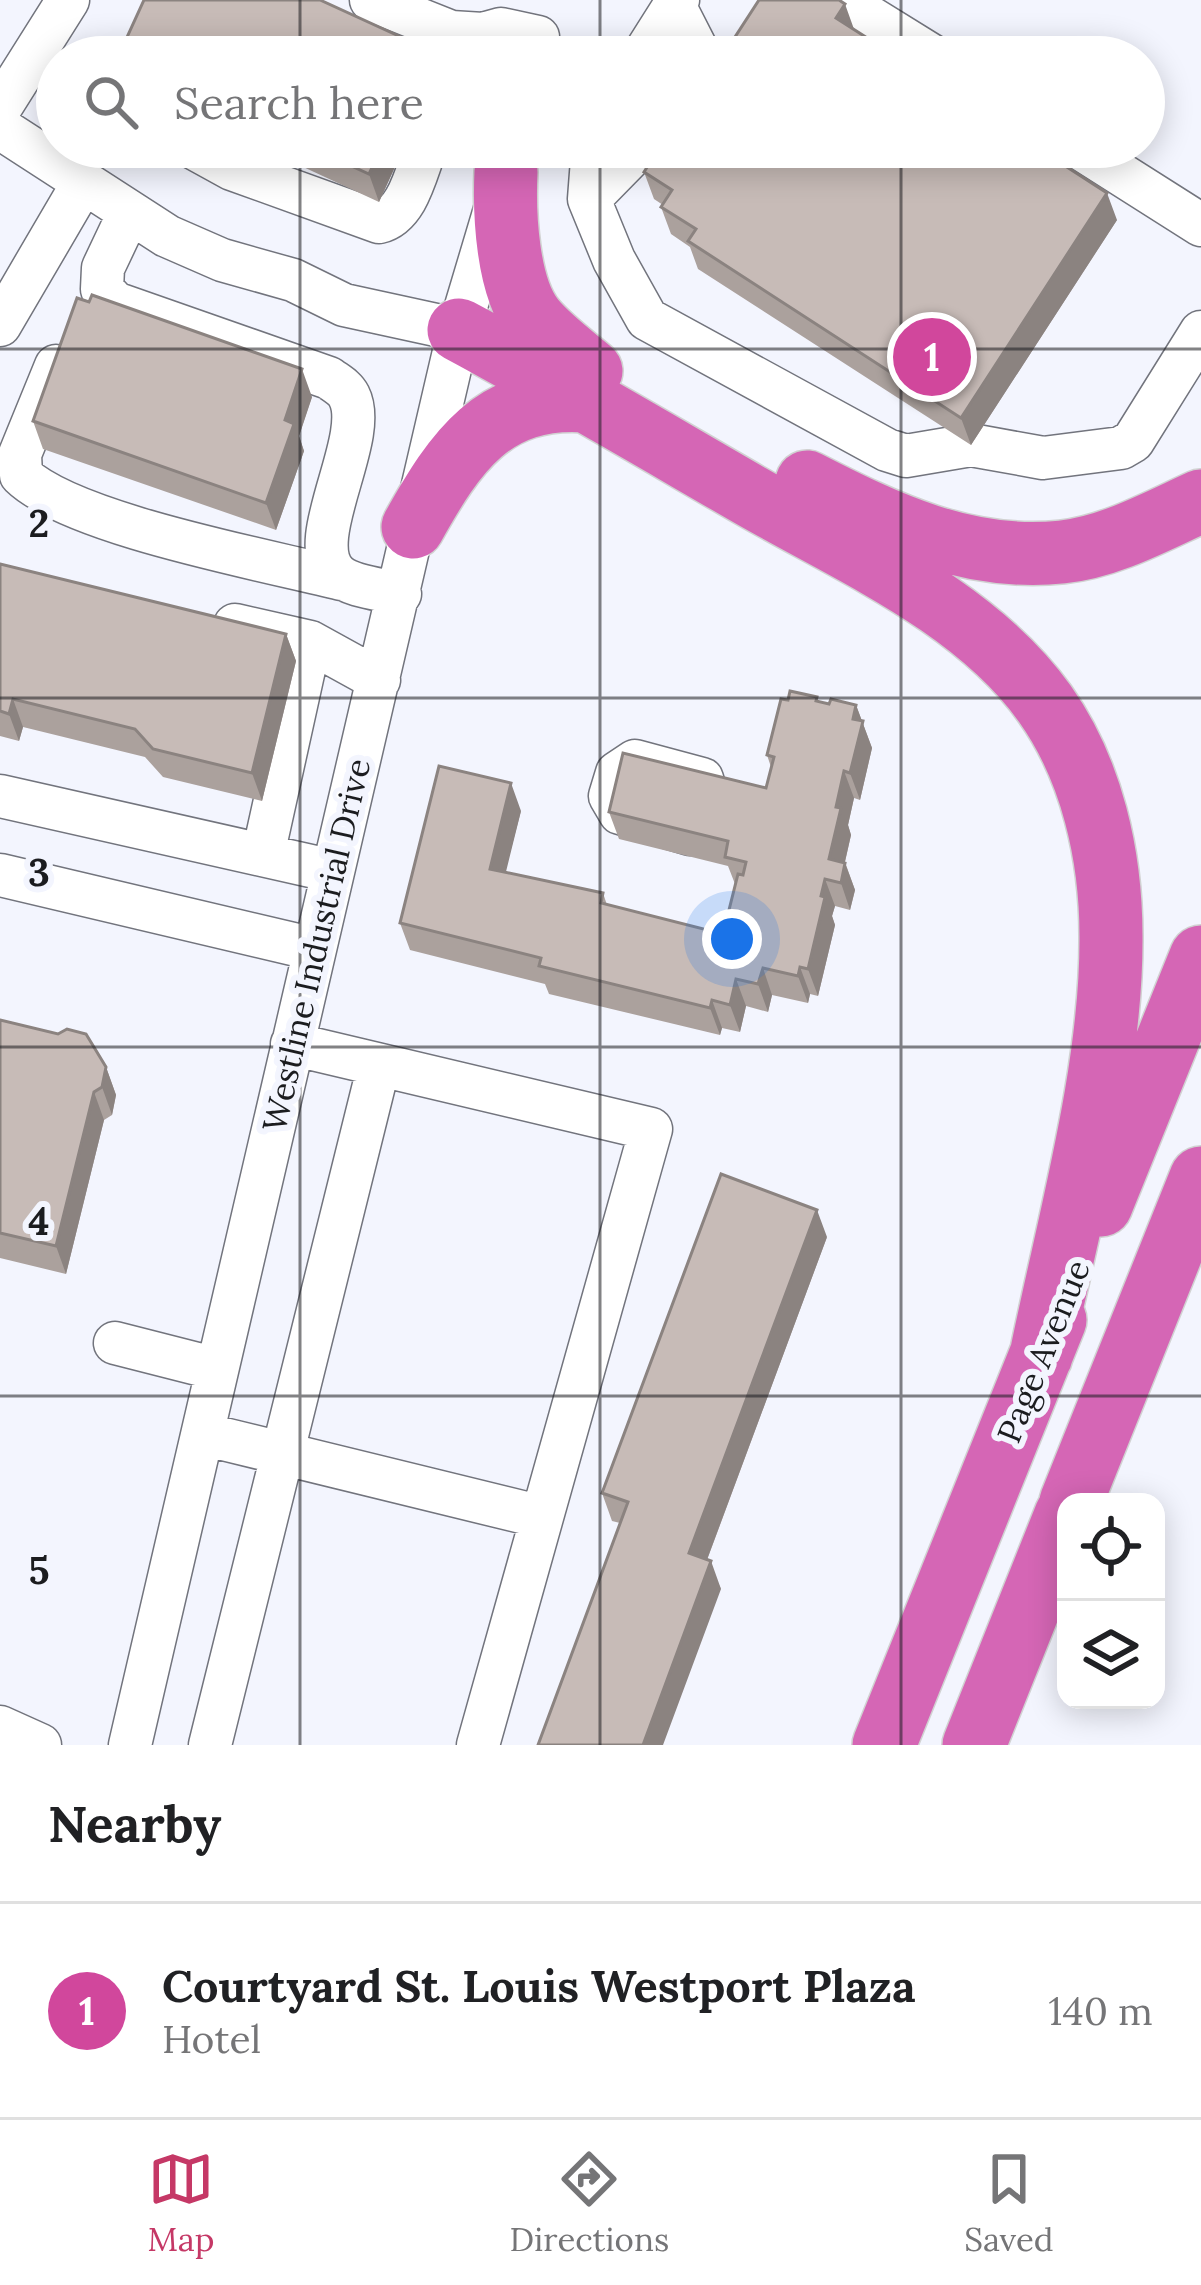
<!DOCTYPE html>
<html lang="en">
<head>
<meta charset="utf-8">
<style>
	body { margin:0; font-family:Lora,serif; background:#f6f6f6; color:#202124 }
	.controls { position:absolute; right:36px; bottom:36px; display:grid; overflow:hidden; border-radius:24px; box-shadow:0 6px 30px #0003 }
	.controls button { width:108px; height:108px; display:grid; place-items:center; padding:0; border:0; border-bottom:3px solid #e0e0e0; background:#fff; color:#202124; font:60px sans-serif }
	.you { position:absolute; left:732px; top:939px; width:42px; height:42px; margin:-30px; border:9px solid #fff; border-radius:50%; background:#1a73e8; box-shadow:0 0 0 18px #1a73e833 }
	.badge { display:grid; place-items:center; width:78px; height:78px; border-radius:50%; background:#c53866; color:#fff; font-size:39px; font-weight:700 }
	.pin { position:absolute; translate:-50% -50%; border:6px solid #fff; box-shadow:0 3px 12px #0006 }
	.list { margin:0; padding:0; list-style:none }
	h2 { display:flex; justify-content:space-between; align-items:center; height:156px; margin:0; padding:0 48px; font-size:51px }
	h2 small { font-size:39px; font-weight:400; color:#757577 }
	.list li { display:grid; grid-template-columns:78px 1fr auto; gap:36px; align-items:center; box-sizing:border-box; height:216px; padding:0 48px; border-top:3px solid #e0e0e0 }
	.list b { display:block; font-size:45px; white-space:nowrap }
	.list p { margin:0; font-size:39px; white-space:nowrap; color:#757577 }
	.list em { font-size:39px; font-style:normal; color:#757577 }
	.icon { flex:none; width:66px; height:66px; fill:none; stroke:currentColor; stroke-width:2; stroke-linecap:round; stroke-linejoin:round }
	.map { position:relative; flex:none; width:1201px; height:1745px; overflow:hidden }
	.search { position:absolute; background:#fff; box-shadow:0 6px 30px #0003; left:36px; right:36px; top:36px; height:132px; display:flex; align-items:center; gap:30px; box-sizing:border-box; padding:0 42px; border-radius:66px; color:#757577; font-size:45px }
	.sheet { height:372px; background:#fff }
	nav { display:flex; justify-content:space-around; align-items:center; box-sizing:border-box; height:168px; border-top:3px solid #e0e0e0; background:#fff; font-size:33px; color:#757577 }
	nav a { display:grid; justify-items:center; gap:6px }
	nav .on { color:#c53866 }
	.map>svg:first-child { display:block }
</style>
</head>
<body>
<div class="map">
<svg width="1201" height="1745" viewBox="0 0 1201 1745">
	<rect width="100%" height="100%" fill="#f3f5fe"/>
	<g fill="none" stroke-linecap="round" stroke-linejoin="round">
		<g stroke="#72747d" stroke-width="45">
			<path id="minor" d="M371 0 451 32 483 34 501 29 538 37
				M842 0 934 57
				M674 5 698 52 695 57
				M642 57 678 0
				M0 108 68 0
				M0 128 167 236 222 260 293 280 344 305 459 330
				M192 147 232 169 379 222C408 215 416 172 426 147
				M593 147 589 199 614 260 647 319 887 450 906 456 971 445 1043 458 1121 448 1133 441 1201 332
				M1078 147 1201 225
				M589 199 640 147
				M129 213 103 268 102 289 115 303 329 378C337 384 345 388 349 396 371 439 300 543 338 575 352 587 382 589 400 594
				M0 325 83 183
				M56 366 20 454 21 475C71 524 266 560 341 579
				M235 625 310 642 379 680
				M635 761 702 779 712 811 690 834 620 813 610 796 617 773Z
				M0 796 333 871
				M263 855 310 642
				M0 875 314 949
				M292 1044 651 1129 478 1745
				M115 1343 217 1369
				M203 1434 542 1517
				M0 1727 40 1745
				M130 1745 459 330 496 206
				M210 1745 379 1065"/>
		</g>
		<g stroke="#d1d2d2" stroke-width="66">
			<path id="highway" d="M506 172C504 213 507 287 534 320 550 339 572 355 591 371
				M459 330C558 383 654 440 751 496 852 554 976 607 1045 704 1092 770 1111 856 1111 936 1112 1071 1068 1223 1041 1356
				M807 482C887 523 968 562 1062 552 1110 547 1157 521 1201 501
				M413 527C455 452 493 394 587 401
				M1101 1205 1201 957
				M1071 1502 1201 1178
				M884 1745 1055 1320
				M974 1745 1066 1515"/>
		</g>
		<use href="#minor" stroke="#fff" stroke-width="42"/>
		<use href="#highway" stroke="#d566b5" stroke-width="63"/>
	</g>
	<path fill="#aba19d" d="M260 147H404L379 202Z
		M644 172 1117 220 971 445 698 269 690 247 671 234 661 207 663 205 654 199Z
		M312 397 299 436 304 451 276 530 43 449 33 421Z
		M0 564 286 634 296 661 262 801 163 777 145 757 23 727 19 741 0 736Z
		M788 700 856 705 872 748 860 800 854 798 848 825 851 835 845 862 855 890 850 910 835 906 832 916 835 925 818 996 810 994 808 1003 772 995 768 1012 746 1006 740 1032 722 1028 720 1035 549 994 545 984 410 950 400 923 521 811 505 872 603 893 607 905 723 934 735 884 728 866 619 839 609 812 766 788 771 767 767 755Z
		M0 1020 106 1067 116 1095 112 1115 104 1120 66 1274 0 1258Z
		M827 1237 707 1560 721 1589 620 1523 612 1521 602 1493Z"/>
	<path fill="#8b8380" d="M845 4 855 32 836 18Z
		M382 147H404L379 202 369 174Z
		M1107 193 1117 220 971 445 961 418Z
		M302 369 312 397 299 436 304 451 276 530 266 503 285 420Z
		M286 634 296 661 262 801 252 773Z
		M13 699 23 727 19 741 9 714Z
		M856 705 872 748 860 800 850 773 853 719Z
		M844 771 854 798 848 825 851 835 840 883 829 859 836 807Z
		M511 783 521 811 500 896 490 869Z
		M845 863 855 890 850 910 841 883Z
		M825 879 835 906 832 916 835 925 818 996 808 969Z
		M800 967 810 994 808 1003 798 976Z
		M763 968 772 995 768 1012 758 984Z
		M736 979 746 1006 740 1032 730 1005Z
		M712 1000 722 1028 720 1035 710 1008Z
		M106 1067 116 1095 112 1115 102 1087Z
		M94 1092 104 1120 66 1274 56 1246Z
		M817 1210 827 1237 699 1581 689 1553Z
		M711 1561 721 1589 663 1745H643Z"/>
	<path fill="#c7bbb7" stroke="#8b8380" stroke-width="3" d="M144 0H320L427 49 424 57H118Z
		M759 0H839L845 4 836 18 897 57H722Z
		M310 147H382L369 174Z
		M660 147H1036L1107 193 961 418 688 241 696 229 661 207 672 190 644 172Z
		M92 295 302 369 285 420 294 424 266 503 33 421 77 298 89 302Z
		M0 564 286 634 252 773 153 749 135 729 13 699 9 714 0 711Z
		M790 691 817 697 816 701 829 704 831 699 856 705 853 719 863 721 850 773 844 771 836 807 841 808 829 859 845 863 841 883 825 879 821 896 825 897 808 969 800 967 798 976 763 968 758 984 736 979 730 1005 712 1000 710 1008 539 966 541 958 400 923 439 766 511 783 490 869 603 893 601 903 723 934 738 874 743 875 746 862 725 857 728 841 609 812 623 753 766 788 774 757 767 755 781 699 788 700Z
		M0 1020 58 1034 67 1029 86 1034 106 1067 102 1087 94 1092 56 1246 0 1233Z
		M721 1174 817 1210 689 1553 711 1561 643 1745H538L628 1502 602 1493Z"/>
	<path fill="none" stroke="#1b1c1f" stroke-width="3" stroke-opacity="0.55" d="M300 0V57M600 0V57M901 0V57M300 147V1745M600 147V1745M901 147V1745M0 349H1201M0 698H1201M0 1047H1201M0 1396H1201"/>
	<g text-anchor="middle" stroke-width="12" stroke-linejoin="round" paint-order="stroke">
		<g font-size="33" fill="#1b1c1f" stroke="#f3f5fe">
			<text transform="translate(316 945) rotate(-77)" y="12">Westline Industrial Drive</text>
			<text transform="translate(1043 1351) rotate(-68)" y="12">Page Avenue</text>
		</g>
	</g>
	<g font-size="39" text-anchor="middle" font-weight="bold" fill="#1b1c1f" stroke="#f3f5fe" stroke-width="12" stroke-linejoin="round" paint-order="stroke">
		<text x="39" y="537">2</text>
		<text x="39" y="886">3</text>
		<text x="39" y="1235">4</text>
		<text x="39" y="1584">5</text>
	</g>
</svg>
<div class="controls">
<button><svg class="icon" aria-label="locate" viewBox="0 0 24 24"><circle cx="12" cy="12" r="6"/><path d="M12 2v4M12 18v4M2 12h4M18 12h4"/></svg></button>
<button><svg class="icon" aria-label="layers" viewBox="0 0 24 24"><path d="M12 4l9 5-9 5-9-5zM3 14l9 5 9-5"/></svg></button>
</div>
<div class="you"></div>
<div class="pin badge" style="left:932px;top:357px;background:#d1479c">1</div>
<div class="search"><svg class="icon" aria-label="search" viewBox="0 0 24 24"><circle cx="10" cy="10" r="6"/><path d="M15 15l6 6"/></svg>Search here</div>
</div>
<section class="sheet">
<h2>Nearby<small></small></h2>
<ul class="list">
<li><span class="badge" style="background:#d1479c">1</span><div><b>Courtyard St. Louis Westport Plaza</b><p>Hotel</p></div><em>140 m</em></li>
</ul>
</section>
<nav>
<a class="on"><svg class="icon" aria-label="map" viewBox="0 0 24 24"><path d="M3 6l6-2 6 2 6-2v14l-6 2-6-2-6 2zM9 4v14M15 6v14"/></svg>Map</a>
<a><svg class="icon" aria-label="directions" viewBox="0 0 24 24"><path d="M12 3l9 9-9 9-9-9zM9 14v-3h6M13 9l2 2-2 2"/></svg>Directions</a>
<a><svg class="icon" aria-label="saved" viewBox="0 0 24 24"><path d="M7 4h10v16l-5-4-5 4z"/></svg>Saved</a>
</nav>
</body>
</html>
